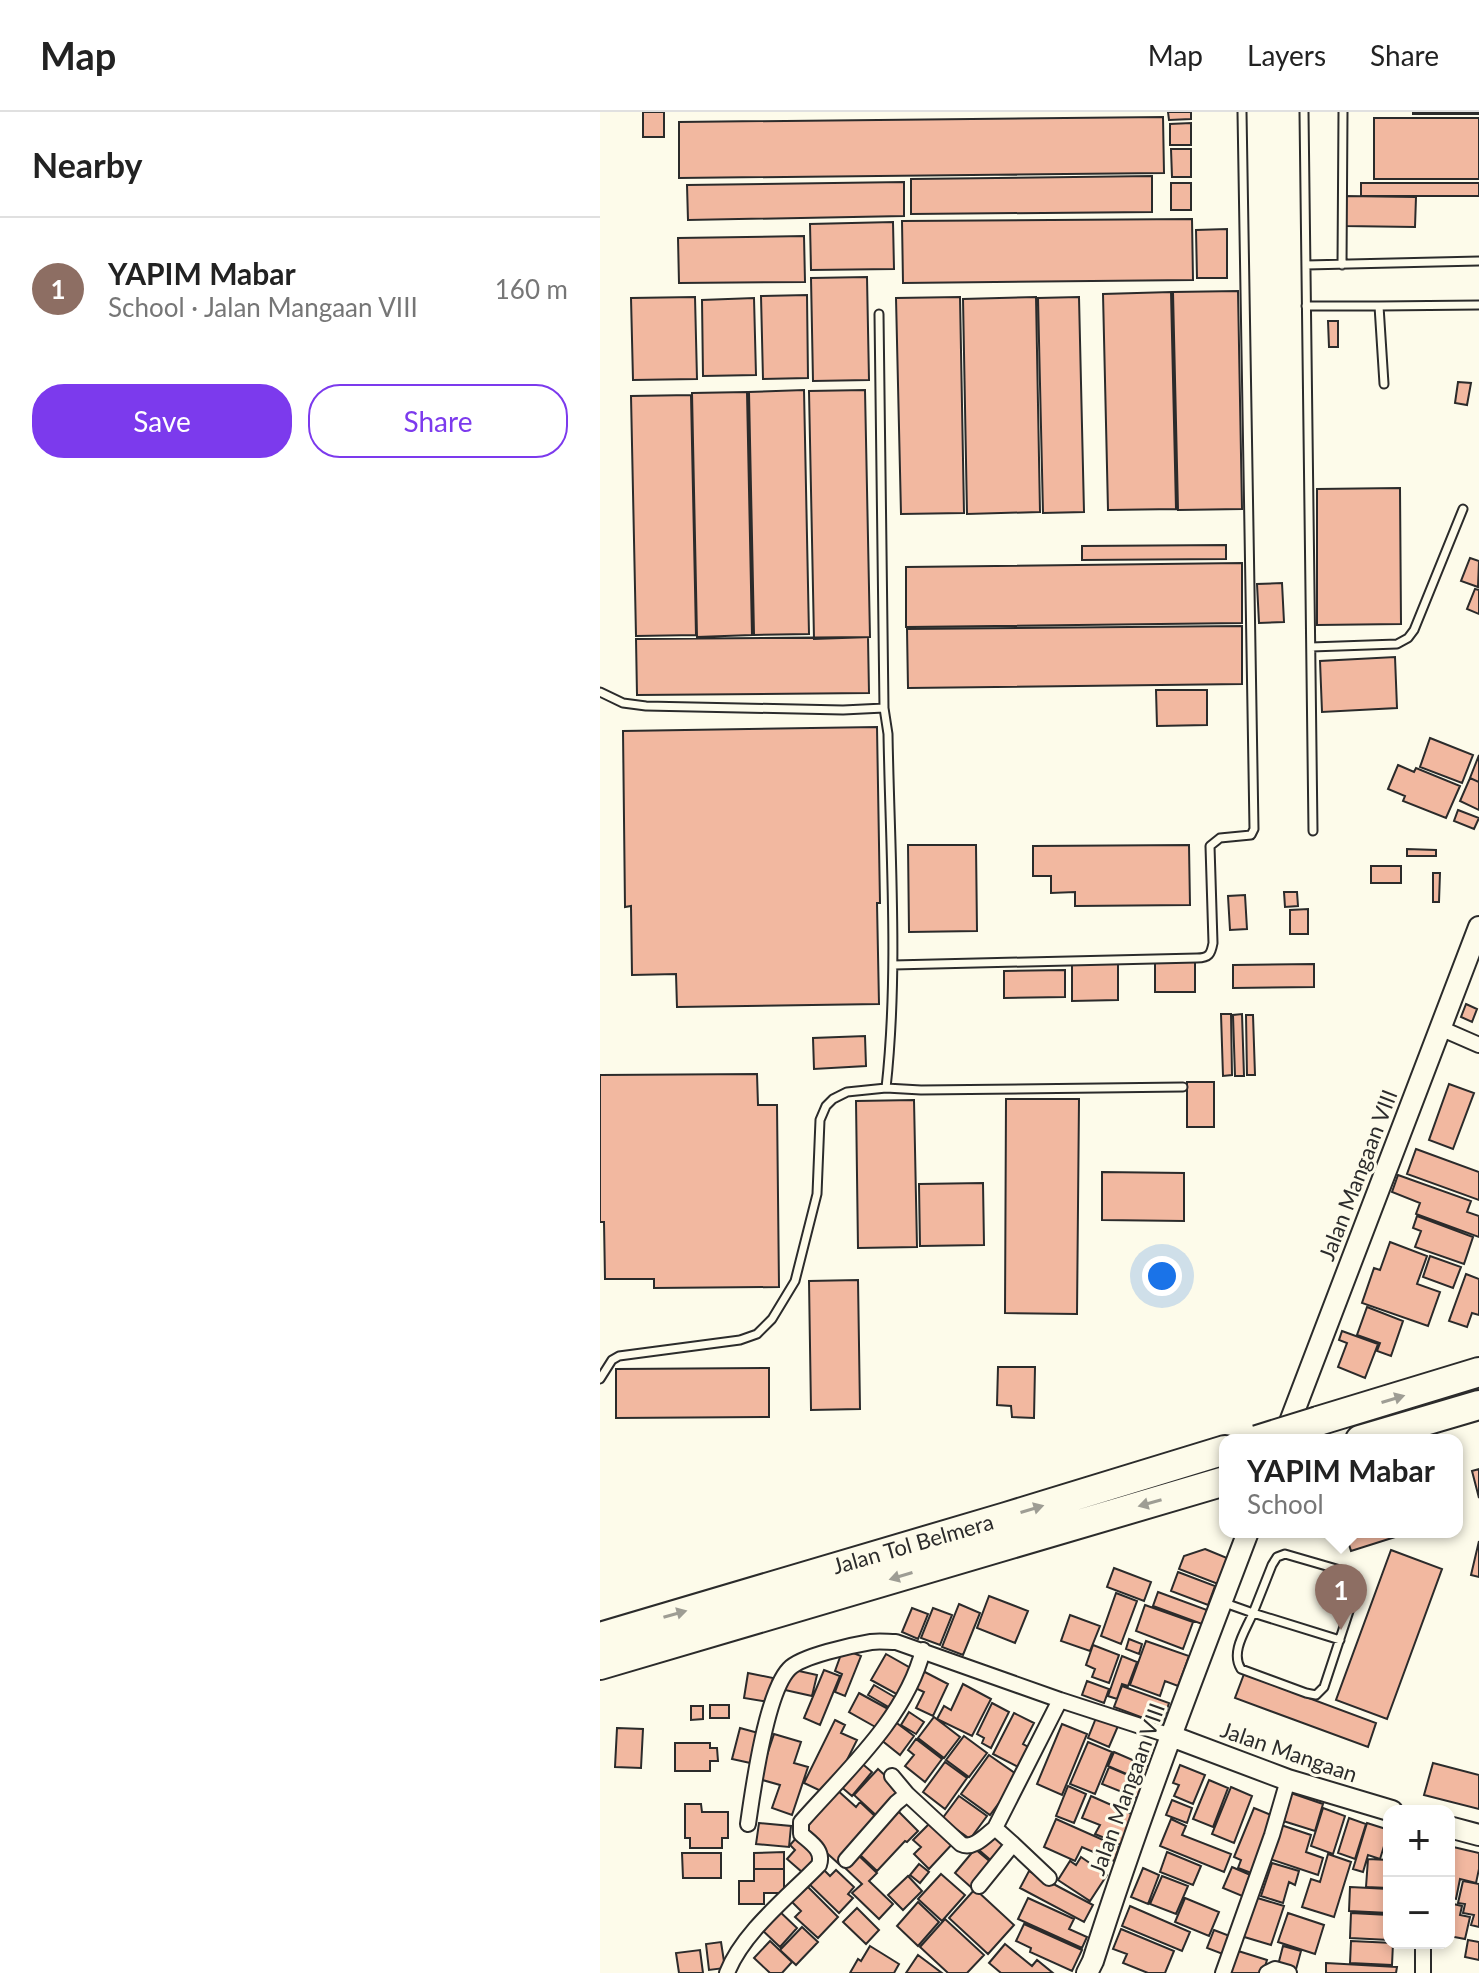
<!DOCTYPE html>
<html lang="en">
<head>
<meta charset="utf-8">
<style>
	body { margin:0; font-family:Lato,sans-serif; background:#f2f2f2; color:#222 }
	.controls { position:absolute; right:24px; bottom:24px; display:grid; overflow:hidden; border-radius:16px; box-shadow:0 4px 12px #0003 }
	.controls button { width:72px; height:72px; display:grid; place-items:center; padding:0; border:0; border-bottom:2px solid #e0e0e0; background:#fff; color:#222; font:40px sans-serif }
	.you { position:absolute; left:562px; top:1164px; width:28px; height:28px; margin:-20px; border:6px solid #fff; border-radius:50%; background:#1a73e8; box-shadow:0 0 0 12px #1a73e833 }
	.badge { display:grid; place-items:center; width:52px; height:52px; border-radius:50%; background:#7c3aed; color:#fff; font-size:26px; font-weight:700 }
	.pin { position:absolute; translate:-50% -66px; filter:drop-shadow(0 2px 4px #0008) }
	.pin::after { content:''; position:absolute; top:42px; width:28px; height:24px; background:inherit; clip-path:polygon(0 0,100% 0,50% 100%) }
	.popup { position:absolute; left:619px; top:1322px; width:244px; height:104px; box-sizing:border-box; display:grid; place-content:center; border-radius:16px; background:#fff; filter:drop-shadow(0 2px 6px #0005); font-size:26px; white-space:nowrap; color:#767676 }
	.popup b { font-size:30px; color:#222 }
	.popup::after { content:''; position:absolute; left:50%; top:100%; margin-left:-16px; border:16px solid transparent; border-top-color:#fff }
	.list { margin:0; padding:0; list-style:none }
	h2 { display:flex; justify-content:space-between; align-items:center; height:104px; margin:0; padding:0 32px; font-size:34px }
	h2 small { font-size:26px; font-weight:400; color:#767676 }
	.list li { display:grid; grid-template-columns:52px 1fr auto; gap:24px; align-items:center; box-sizing:border-box; height:144px; padding:0 32px; border-top:2px solid #e0e0e0 }
	.list b { display:block; font-size:30px; white-space:nowrap }
	.list p { margin:0; font-size:26px; white-space:nowrap; color:#767676 }
	.list em { font-size:26px; font-style:normal; color:#767676 }
	.actions { display:flex; gap:16px; padding:24px 32px }
	.actions a { flex:1; padding:18px 0; border:2px solid #7c3aed; border-radius:32px; text-align:center; font-size:28px; color:#7c3aed }
	.actions .main { background:#7c3aed; color:#fff }
	.map { position:relative; flex:none; width:879px; height:1861px; overflow:hidden }
	header { display:flex; align-items:center; gap:48px; box-sizing:border-box; height:112px; padding:0 40px; background:#fff; border-bottom:2px solid #e0e0e0 }
	header strong { font-size:38px }
	nav { display:flex; gap:44px; margin-inline-start:auto; font-size:28px }
	main { display:flex }
	aside { flex:1; background:#fff }
	.map>svg:first-child { display:block }
</style>
</head>
<body>
<header>
<strong>Map</strong>
<nav><a>Map</a><a>Layers</a><a>Share</a></nav>
</header>
<main>
<aside>
<h2>Nearby<small></small></h2>
<ul class="list">
<li><span class="badge" style="background:#8d6e63">1</span><div><b>YAPIM Mabar</b><p>School · Jalan Mangaan VIII</p></div><em>160 m</em></li>
</ul>
<div class="actions"><a class="main">Save</a><a>Share</a></div>
</aside>
<div class="map">
<svg width="879" height="1861" viewBox="0 0 879 1861">
	<rect width="100%" height="100%" fill="#fdfbea"/>
	<path fill="#f2b8a0" stroke="#2b2b2b" stroke-width="2" d="M43 0H64V25H43Z
		M568 0H591V7L569 8Z
		M813 0H879V2H813Z
		M563 5 564 61 79 66V10Z
		M774 6H879V67H774Z
		M591 11V33H570V12Z
		M571 37H591V65H572Z
		M552 64V100L311 102V67Z
		M304 70V104L88 108 87 73Z
		M571 71H591V98H571Z
		M761 71H879V84H761Z
		M745 84 816 85 815 115 744 114Z
		M592 107 593 168 303 171 302 109Z
		M293 110 294 157 211 158 210 112Z
		M627 117V166H597L596 118Z
		M204 124 205 170 79 171 78 126Z
		M267 165 269 268 213 269 211 166Z
		M638 179 642 397 578 398 573 180Z
		M571 180 576 397 508 398 503 182Z
		M207 183 208 266 163 267 161 184Z
		M95 185 97 267 33 268 31 186Z
		M360 185 364 401 301 402 296 186Z
		M436 185 440 400 367 402 363 187Z
		M479 185 484 400 443 401 438 186Z
		M154 186 156 263 103 264 102 188Z
		M728 209H738V235H729Z
		M858 270 871 271 867 293 855 291Z
		M204 278 209 522 154 523 149 280Z
		M265 278 270 525 214 527 209 279Z
		M147 280 152 523 97 525 92 281Z
		M91 283 96 523 36 524 31 284Z
		M800 376 801 512 717 513V377Z
		M626 433V447L482 448V434Z
		M870 446 879 449 878 475 861 469Z
		M642 451V511L306 515V455Z
		M682 471 684 510 659 511 657 472Z
		M875 477 879 478V502L867 497Z
		M642 514V572L308 576 307 517Z
		M268 525 269 581 37 583 36 527Z
		M795 545 797 596 722 600 720 549Z
		M556 578H607V613L557 614Z
		M277 615 280 791H277L279 892 77 895 76 862 32 863 31 794 25 795 23 619Z
		M830 626 873 643 862 671 820 655Z
		M879 643V670L870 666Z
		M798 653 814 660 816 656 860 674 846 706 803 689 805 684 788 677Z
		M870 666 879 670V698L860 689Z
		M858 698 879 706 874 717 854 709Z
		M308 733H376L377 819 309 820Z
		M589 733 590 793 475 794V780L451 781V764H433V734Z
		M807 737 836 738V744H807Z
		M771 754H801V771H771Z
		M833 761H840L839 790H833Z
		M684 780H697L698 794 685 795Z
		M645 783 647 817 630 818 628 784Z
		M708 797V822H690V798Z
		M595 848V880H555V849Z
		M518 851V888L472 889V852Z
		M714 852V875L633 876V853Z
		M465 858V885L404 886V859Z
		M866 892 877 897 872 910 861 905Z
		M621 902H631L632 963 623 964Z
		M642 902 644 964H635L633 903Z
		M646 903H653L655 963H647Z
		M265 924 266 954 214 957 213 926Z
		M157 962 158 993H177L179 1175 54 1176V1167H5L4 1110H0V963Z
		M587 970H614V1015H587Z
		M849 972 874 981 853 1037 829 1028Z
		M406 987H479L477 1202 405 1201Z
		M314 988 317 1135 258 1136 256 989Z
		M816 1037 879 1060V1088L807 1062Z
		M502 1060 584 1061V1109L502 1108Z
		M798 1063 871 1089 867 1100 879 1104V1125L816 1102 820 1091 792 1080Z
		M383 1071 384 1133 320 1134 319 1072Z
		M817 1104 873 1125 864 1152 815 1135 821 1119 813 1116Z
		M790 1130 827 1144 817 1172 840 1180 828 1214 762 1191 774 1156 780 1158Z
		M830 1144 861 1155 853 1176 823 1165Z
		M866 1162 879 1167V1203L872 1201 867 1215 849 1209Z
		M258 1168 260 1297 211 1298 209 1169Z
		M767 1195 803 1209 791 1244 777 1239 780 1231 757 1223Z
		M742 1219 778 1232 765 1266 738 1255 747 1231 739 1228Z
		M398 1255H435L434 1306 412 1305 411 1294 397 1293Z
		M169 1256V1305L16 1306V1257Z
		M879 1357V1386L872 1359Z
		M745 1420H811L751 1439Z
		M879 1429V1465L871 1463Z
		M605 1437 627 1446 618 1472 579 1457 584 1444Z
		M791 1438 842 1457 787 1607 736 1588Z
		M514 1456 551 1470 544 1489 507 1475Z
		M578 1460 615 1474 608 1493 571 1479Z
		M558 1480 607 1498 602 1512 553 1494Z
		M516 1481 537 1489 521 1532 501 1524Z
		M389 1484 428 1499 415 1531 377 1516Z
		M359 1492 380 1501 363 1543 342 1535Z
		M545 1493 593 1510 583 1537 536 1519Z
		M312 1496 328 1502 318 1527 302 1520Z
		M333 1496 352 1503 340 1533 321 1526Z
		M470 1503 500 1514 490 1539 461 1529Z
		M529 1527 542 1532 539 1542 526 1537Z
		M546 1529 589 1544 578 1574 565 1569 560 1584 530 1573Z
		M493 1533 519 1543 509 1571 492 1565 495 1557 486 1553Z
		M243 1537 261 1544 245 1584 235 1580 242 1562 235 1559Z
		M286 1542 314 1558 300 1584 271 1568Z
		M522 1544 537 1550 528 1574 522 1572 517 1587 508 1584Z
		M190 1557 217 1563 212 1584 185 1578Z
		M224 1558 240 1564 220 1613 204 1606Z
		M321 1558 348 1572 333 1604 316 1596 324 1580 313 1575Z
		M148 1561 173 1566 169 1590 144 1586Z
		M644 1562 776 1611 768 1635 635 1586Z
		M487 1569 509 1577 504 1591 482 1583Z
		M363 1572 391 1587 372 1624 337 1607 344 1594 351 1598Z
		M274 1573 298 1587 292 1597 268 1583Z
		M522 1574 569 1591 562 1613 514 1595Z
		M259 1581 290 1598 279 1617 249 1600Z
		M392 1591 409 1600 391 1636 382 1631 384 1626 377 1622Z
		M110 1593H129V1606H110Z
		M91 1594H103V1607L91 1608Z
		M309 1600 324 1610 316 1622 301 1613Z
		M414 1601 434 1611 423 1632 432 1637 422 1657 393 1642Z
		M334 1605 360 1625 344 1646 318 1626Z
		M496 1606 518 1614 509 1635 488 1626Z
		M235 1608 245 1613 241 1621 257 1628 236 1670 230 1667 223 1680 204 1671Z
		M294 1609 314 1624 300 1643 280 1627Z
		M462 1612 487 1622 462 1683 437 1672Z
		M17 1616 43 1617 41 1656 15 1655Z
		M140 1616 162 1622 155 1652 132 1647Z
		M174 1622 201 1630 194 1651 208 1655 192 1703 172 1696 180 1673 159 1667Z
		M364 1624 387 1641 369 1665 346 1648Z
		M316 1627 342 1647 325 1670 305 1654 314 1643 308 1638Z
		M488 1630 512 1640 495 1682 470 1672Z
		M75 1631H110V1636H117L118 1649H110V1659H75Z
		M514 1640 549 1655 543 1669 508 1654Z
		M389 1643 419 1664 390 1703 361 1682Z
		M259 1649 272 1660 252 1684 239 1673Z
		M345 1650 367 1666 345 1697 323 1680Z
		M833 1651 879 1663V1697L824 1683Z
		M580 1653 605 1663 593 1692 574 1684 579 1673 573 1671Z
		M509 1655 544 1670 537 1686 502 1672Z
		M278 1657 303 1680 279 1706 254 1683Z
		M609 1668 628 1676 613 1715 593 1707Z
		M468 1674 486 1682 474 1711 456 1704Z
		M631 1675 652 1684 634 1731 612 1722Z
		M236 1677 256 1695 260 1690 278 1707 239 1752 200 1717Z
		M688 1680 723 1692 715 1719 680 1708Z
		M359 1684 387 1704 370 1727 342 1707Z
		M491 1684 534 1703 521 1733 495 1722 500 1713 482 1706Z
		M572 1688 592 1696 587 1711 566 1703Z
		M85 1692H101L102 1700H128V1726H122V1736H90V1726H85Z
		M654 1696 676 1705 654 1762 638 1756 641 1748 634 1745Z
		M723 1696 745 1704 733 1742 711 1734Z
		M296 1697 318 1719 307 1730 305 1729 277 1759 256 1739Z
		M749 1706 766 1712 755 1747 738 1741Z
		M456 1707 519 1735 514 1749 482 1735 475 1749 444 1735Z
		M571 1707 586 1714 582 1723 631 1742 624 1760 560 1734Z
		M333 1708 355 1729 329 1757 314 1742 321 1735 313 1728Z
		M159 1711 191 1714 189 1735 156 1732Z
		M767 1711 789 1718 780 1747 768 1743 763 1760 753 1757Z
		M678 1712 711 1723 706 1740 723 1746 718 1763 667 1746Z
		M394 1720 410 1733 394 1751 379 1738Z
		M198 1724 219 1742 202 1760 187 1747 195 1738 190 1733Z
		M849 1734 879 1741V1757L876 1771 860 1767 856 1787 849 1786Z
		M375 1737 393 1752 373 1777 355 1761Z
		M184 1740V1757H154V1741Z
		M567 1740 601 1754 593 1773 560 1760Z
		M82 1741H121V1766H83Z
		M257 1742 277 1761 269 1769 293 1792 279 1807 252 1781 262 1772 244 1755Z
		M728 1742 751 1750 734 1805 702 1795 711 1767 720 1770Z
		M481 1745 507 1763 490 1789 458 1768 470 1749 476 1753Z
		M768 1747 789 1748V1776L766 1775Z
		M672 1751 699 1759 695 1773 689 1770 683 1791 661 1784Z
		M319 1752 329 1760 320 1771 310 1763Z
		M220 1754 230 1764 236 1758 254 1775 248 1782 253 1786 239 1801 206 1769Z
		M632 1755 655 1765 647 1786 623 1776Z
		M543 1756 559 1763 548 1792 531 1785Z
		M154 1757H184V1781H164V1792H139V1769H154Z
		M429 1759 493 1793 484 1810 420 1776Z
		M341 1762 365 1783 342 1809 318 1787Z
		M308 1764 322 1779 303 1798 288 1783Z
		M562 1764 588 1774 576 1802 550 1792Z
		M863 1769 879 1772V1815L871 1813 874 1803 863 1801 865 1792 858 1791Z
		M204 1771 238 1805 218 1826 195 1805 201 1799 189 1787Z
		M750 1775 789 1777V1801L749 1799Z
		M375 1777 414 1813 388 1842 349 1806Z
		M654 1785 684 1794 671 1833 641 1824Z
		M428 1786 474 1807 469 1817 487 1825 482 1836 418 1807Z
		M585 1786 619 1800 609 1824 575 1810Z
		M318 1790 339 1810 318 1834 297 1814Z
		M849 1791 862 1794 860 1803 870 1805 865 1827 849 1824Z
		M530 1794 590 1820 582 1839 522 1814Z
		M257 1796 279 1818 266 1832 243 1810Z
		M177 1797 197 1816 180 1835 160 1816Z
		M688 1801 724 1813 715 1842 678 1830Z
		M751 1801 789 1803V1828L750 1826Z
		M345 1807 384 1843 367 1861H348L320 1835Z
		M424 1812 482 1838 472 1859 430 1840 431 1836 416 1829Z
		M202 1815 218 1830 196 1853 180 1838Z
		M521 1817 574 1839 565 1861H548L523 1851 527 1842 513 1837Z
		M614 1818 635 1826 628 1844 607 1836Z
		M868 1828 879 1830V1848L865 1845Z
		M170 1829 192 1850 182 1861H170L154 1846Z
		M751 1829 793 1831 792 1853 750 1851Z
		M121 1830 125 1856 109 1858 106 1832Z
		M405 1832 432 1854 437 1848 453 1861H401L389 1851Z
		M270 1834 299 1852 294 1861H250L258 1847 261 1849Z
		M683 1834 701 1839 695 1861 677 1857Z
		M100 1838 103 1861H79L76 1841Z
		M635 1838 667 1848 663 1861H627Z
		M318 1843 342 1861H306Z
		M726 1851 797 1855 796 1861H726Z"/>
	<g fill="none" stroke-linecap="round" stroke-linejoin="round">
		<g stroke="#2b2b2b" stroke-width="11">
			<path id="lane" d="M704 0 713 719
				M706 153 879 149
				M742 153 743 0
				M706 194H779L784 272
				M779 194 879 193
				M279 202 284 596
				M711 535 797 532 808 526 814 518 863 397
				M0 580 23 591 46 594 243 598 284 596 288 622C290 739 299 859 286 976L247 980 233 987 226 994 220 1008 217 1082 195 1169 172 1207 157 1222 140 1228 19 1244 12 1248 0 1267
				M293 853 597 846C609 846 611 842 613 831L610 734 620 726 651 723 654 717 642 0
				M286 976 321 978 583 975
				M622 1490 653 1501C646 1518 630 1540 641 1557L706 1581 716 1583 724 1575 756 1478V1468L747 1460 685 1442 677 1445 672 1453 653 1501 740 1528"/>
		</g>
		<g stroke="#2b2b2b" stroke-width="18">
			<path id="street" d="M840 916 879 933
				M292 1664 307 1682
				M148 1712C153 1677 166 1581 189 1557 201 1544 253 1533 271 1530 279 1529 288 1530 296 1530L460 1588 571 1624
				M413 1732 449 1766
				M246 1748 296 1691 307 1682 361 1732C373 1738 385 1724 395 1716
				M379 1774 413 1732 395 1716 460 1588
				M823 1831V1861
				M127 1861C143 1820 188 1785 219 1753 224 1738 211 1731 201 1722V1710C245 1660 306 1606 323 1538
				M623 1861 672 1723 688 1668
				M667 1861 675 1857 689 1861"/>
		</g>
		<g stroke="#2b2b2b" stroke-width="24">
			<path id="secondary" d="M683 1328 879 815
				M571 1624 688 1668 792 1699
				M849 1715 879 1723
				M487 1861 493 1849C539 1704 594 1562 648 1420"/>
		</g>
		<g stroke="#2b2b2b" stroke-width="32">
			<path id="highway" d="M718 1309 879 1260
				M760 1328 879 1293
				M0 1525 406 1405 625 1338
				M0 1553 625 1369"/>
		</g>
		<use href="#lane" stroke="#fdfbea" stroke-width="7"/>
		<use href="#street" stroke="#fdfbea" stroke-width="14"/>
		<use href="#secondary" stroke="#fdfbea" stroke-width="20"/>
		<use href="#highway" stroke="#fdfbea" stroke-width="28"/>
		<g stroke="#2b2b2b" stroke-width="32" stroke-linecap="butt">
			<path id="highway-bridge" d="M657 1328 718 1309"/>
		</g>
		<use href="#highway-bridge" stroke="#fdfbea" stroke-width="28"/>
	</g>
	<defs><path id="oneway-solid" d="M-6-.8H1V-3.2L6.5 0L1 3.2V.8H-6Z" transform="scale(2)"/></defs>
	<g fill="#9e9d94">
		<use href="#oneway-solid" transform="translate(793 1287) rotate(-17)"/>
		<use href="#oneway-solid" transform="translate(550 1391) rotate(164)"/>
		<use href="#oneway-solid" transform="translate(432 1397) rotate(-17)"/>
		<use href="#oneway-solid" transform="translate(301 1464) rotate(163)"/>
		<use href="#oneway-solid" transform="translate(75 1502) rotate(-16)"/>
	</g>
	<g text-anchor="middle" stroke-width="6" stroke-linejoin="round" paint-order="stroke">
		<g font-size="22" fill="#2b2b2b" stroke="#fdfbea">
			<text transform="translate(758 1063) rotate(-69)" y="8">Jalan Mangaan VIII</text>
			<text transform="translate(313 1432) rotate(-16)" y="8">Jalan Tol Belmera</text>
			<text transform="translate(689 1640) rotate(19)" y="8">Jalan Mangaan</text>
			<text transform="translate(527 1677) rotate(-70)" y="8">Jalan Mangaan VIII</text>
		</g>
	</g>
</svg>
<div class="controls">
<button>+</button>
<button>−</button>
</div>
<div class="you"></div>
<div class="pin badge" style="left:741px;top:1518px;background:#8d6e63">1</div>
<div class="popup"><b>YAPIM Mabar</b>School</div>
</div>
</main>
</body>
</html>
